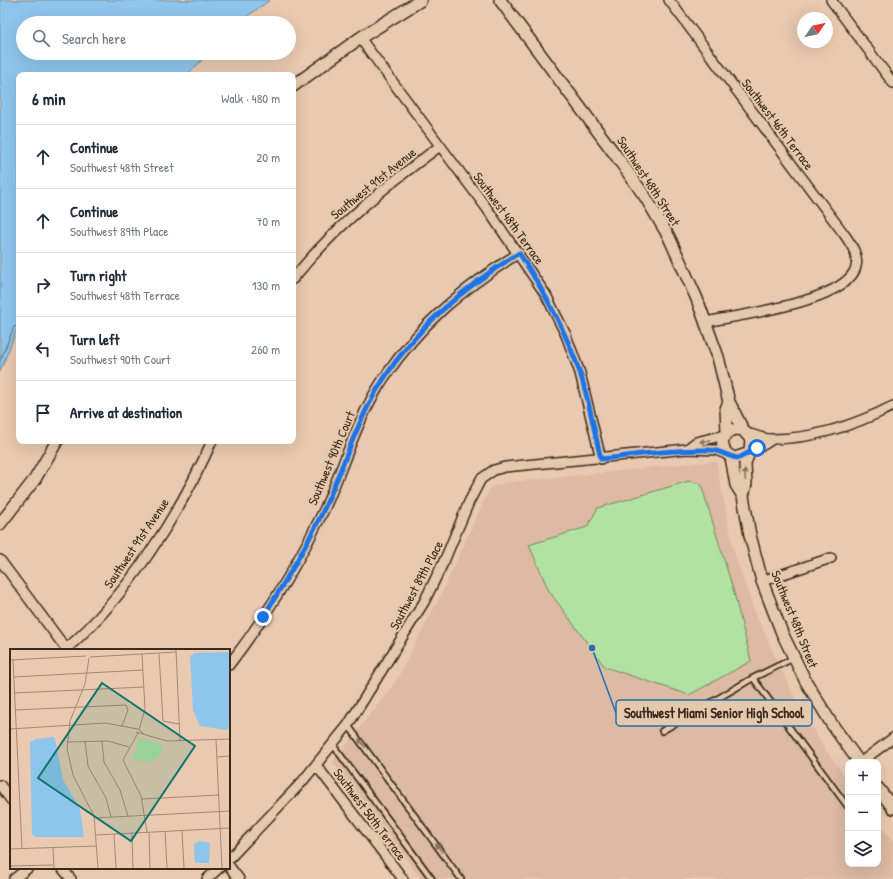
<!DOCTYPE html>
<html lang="en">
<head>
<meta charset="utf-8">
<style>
	body { margin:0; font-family:"Patrick Hand",sans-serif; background:#f2f2f3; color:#1f2937 }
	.controls { position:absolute; right:12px; bottom:12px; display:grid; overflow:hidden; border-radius:8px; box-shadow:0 4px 16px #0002 }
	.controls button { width:36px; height:36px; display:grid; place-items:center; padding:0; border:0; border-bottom:1px solid #e0e1e3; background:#fff; color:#1f2937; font:20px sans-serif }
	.compass { position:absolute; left:797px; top:12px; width:36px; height:36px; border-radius:50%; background:#fff; box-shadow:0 4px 16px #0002; rotate:56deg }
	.stop { position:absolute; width:12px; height:12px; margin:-9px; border:3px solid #1a73e8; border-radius:50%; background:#fff }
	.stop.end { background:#1a73e8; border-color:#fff; box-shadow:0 1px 4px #0008 }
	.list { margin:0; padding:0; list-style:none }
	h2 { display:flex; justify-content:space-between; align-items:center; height:52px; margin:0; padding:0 16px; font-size:17px }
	h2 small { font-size:13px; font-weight:400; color:#747a83 }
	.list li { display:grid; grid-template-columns:26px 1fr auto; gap:12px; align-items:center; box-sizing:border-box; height:64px; padding:0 16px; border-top:1px solid #e0e1e3 }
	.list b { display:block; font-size:15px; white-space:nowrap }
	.list p { margin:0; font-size:13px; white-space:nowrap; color:#747a83 }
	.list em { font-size:13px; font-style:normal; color:#747a83 }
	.icon { flex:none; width:22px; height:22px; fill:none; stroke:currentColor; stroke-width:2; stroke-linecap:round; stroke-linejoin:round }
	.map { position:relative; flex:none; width:893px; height:879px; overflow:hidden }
	.search { position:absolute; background:#fff; box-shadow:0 4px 16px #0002; left:16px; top:16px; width:280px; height:44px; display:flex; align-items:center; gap:10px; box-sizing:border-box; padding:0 14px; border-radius:22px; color:#747a83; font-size:15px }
	.panel { position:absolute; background:#fff; box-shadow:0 4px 16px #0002; left:16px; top:72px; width:280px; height:372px; border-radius:8px }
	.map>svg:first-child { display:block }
</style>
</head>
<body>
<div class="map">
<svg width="893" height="879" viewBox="0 0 893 879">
	<rect width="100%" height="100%" fill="#e9c9af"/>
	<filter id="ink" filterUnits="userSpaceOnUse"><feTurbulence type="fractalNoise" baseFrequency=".025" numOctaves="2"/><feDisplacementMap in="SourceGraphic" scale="8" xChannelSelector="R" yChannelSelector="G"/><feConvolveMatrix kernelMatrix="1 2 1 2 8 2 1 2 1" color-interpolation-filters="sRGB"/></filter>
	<g filter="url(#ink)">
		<path fill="#dcbaa3" d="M716 461 734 552 755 613 793 695 822 745 848 781V864H878V822L893 842V879H421L333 762 395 683 439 599 490 488 504 483Z"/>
		<path fill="#b2e2a2" stroke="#768660" d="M689 481 701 484 733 589 751 661 689 695 605 667 549 591 529 545 587 527 598 508Z"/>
		<path fill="#8ec5ec" stroke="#6d879a" d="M0 0H270L238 23H23V53H209L187 75H19V324L0 372Z"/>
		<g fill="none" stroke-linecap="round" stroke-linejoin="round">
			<path stroke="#5c6870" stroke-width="1" d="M0 361 14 327 19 325"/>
			<g stroke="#3b2a1e" stroke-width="8">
				<path id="service" d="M753 678 848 807
					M348 725 461 879
					M662 731 753 678 794 658
					M333 745 432 879"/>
			</g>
			<g stroke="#3b2a1e" stroke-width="12">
				<path id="minor" d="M669 0 844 234C851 244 859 255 856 267 847 302 738 315 706 322
					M831 0 893 83
					M360 38 488 210 546 295 566 335 580 373 601 459
					M293 279C335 226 386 186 440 146
					M749 434C756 435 765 440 772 439 813 439 857 424 893 406
					M687 449 696 442 725 435
					M750 450 765 444 771 440
					M0 560 67 650
					M762 581 831 558
					M66 649C126 598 180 513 212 441
					M229 665C266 617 298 564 324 510 344 466 357 418 384 378 422 322 462 289 519 253
					M861 762 893 738
					M316 765 403 879
					M0 785 11 800
					M229 859 302 782 348 725 424 602 445 559 469 502 481 479 494 470 505 467 687 449 716 450 726 454
					M229 866 239 879
					M62 868 71 879
					M14 879 28 868
					M207 879 219 868"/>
			</g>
			<g stroke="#3b2a1e" stroke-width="14">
				<path id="tertiary" d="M500 0 617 157 646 198 669 237 697 299 718 357 729 402 743 430
					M293 86 360 38 421 0
					M727 432 726 409 729 402
					M747 454 735 458C714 452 722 424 743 430L751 439 750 450 745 463 746 484 743 496 750 535 762 581 782 633 805 680 831 723 859 762
					M731 457 736 485 743 496
					M0 524 35 479 57 441
					M878 788 893 808"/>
			</g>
			<use href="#service" stroke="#e5c9ac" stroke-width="4.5"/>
			<use href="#minor" stroke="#e5c9ac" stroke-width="9"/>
			<use href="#tertiary" stroke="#e5c9ac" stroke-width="11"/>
		</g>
		<defs><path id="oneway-solid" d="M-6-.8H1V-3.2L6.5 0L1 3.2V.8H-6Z"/></defs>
		<g fill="#88725e">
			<use href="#oneway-solid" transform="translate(705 441) rotate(168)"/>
			<use href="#oneway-solid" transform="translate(745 475) rotate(-94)"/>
			<use href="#oneway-solid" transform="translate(362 743) rotate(-127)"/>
			<use href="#oneway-solid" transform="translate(439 848) rotate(-127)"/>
		</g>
	</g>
	<g fill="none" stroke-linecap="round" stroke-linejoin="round" filter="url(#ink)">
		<path stroke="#1a73e8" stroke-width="5" d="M263 617C285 582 307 546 324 509 344 466 357 420 383 380 418 325 465 287 519 253 544 291 565 329 580 373 589 400 594 430 601 459 637 455 674 449 710 450 721 450 729 458 739 458L757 448"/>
	</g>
	<g text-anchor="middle" stroke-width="4" stroke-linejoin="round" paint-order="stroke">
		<g font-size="13" fill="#3b2a1e" stroke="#e5c9ac">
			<text transform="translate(778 124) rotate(53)" y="5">Southwest 46th Terrace</text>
			<text transform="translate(649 181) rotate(57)" y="5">Southwest 48th Street</text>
			<text transform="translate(373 183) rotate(-39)" y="5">Southwest 91st Avenue</text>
			<text transform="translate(509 218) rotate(54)" y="5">Southwest 48th Terrace</text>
			<text transform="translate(331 458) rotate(-67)" y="5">Southwest 90th Court</text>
			<text transform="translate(136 543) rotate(-56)" y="5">Southwest 91st Avenue</text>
			<text transform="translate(416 585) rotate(-62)" y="5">Southwest 89th Place</text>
			<text transform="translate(795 619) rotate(68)" y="5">Southwest 48th Street</text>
			<text transform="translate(370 814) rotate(53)" y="5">Southwest 50th Terrace</text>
		</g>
	</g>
	<g transform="translate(10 649)">
		<rect width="220" height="220" fill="#e9c9af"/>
		<path d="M129 89 152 96 151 105 142 112 123 111Z" fill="#b2e2a2"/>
		<path d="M220 3V75L217 81 190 77 183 61 180 7 185 4ZM43 88 45 90 53 131 70 160 74 188H25L22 185 20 93 26 90ZM189 192 200 194 199 214H185L184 195Z" fill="#8ec5ec"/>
		<path fill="none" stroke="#a38975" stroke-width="1" d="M166 1 170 92M149 5 153 72 169 75M80 8 166 3M79 9 75 35 60 72 57 99 63 126 84 167 88 219M0 11 76 7M3 11 12 200M4 28 133 21M4 44 134 38M5 61 116 56 118 61 112 77M0 80 95 74 128 80 134 85M129 81 135 60 132 5M126 83 157 92 220 90M128 84 113 111 131 147 137 183M206 90 212 219M75 92 78 117 96 149 101 168M92 92 94 113 110 141 118 167M57 93 98 92 119 98M207 108 220 107M132 150 209 146M84 169 220 162M172 181 174 219M155 182 157 219M139 183 140 219M122 184 123 219M104 185 106 219M86 186 220 179M43 199 44 219M0 200 87 197M0 217 43 216"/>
		<path fill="#0f766e" fill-opacity="0.15" stroke="#0f766e" stroke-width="2" d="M92 34 185 97 121 192 28 129Z"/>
		<rect width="220" height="220" fill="none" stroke="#3b2a1e" stroke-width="2"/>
	</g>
	<path fill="none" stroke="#1f6fb2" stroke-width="1.5" d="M592 648L616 713"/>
	<circle fill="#1f6fb2" stroke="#e5c9ac" stroke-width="1.5" cx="592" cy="648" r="4"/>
	<rect fill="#e5c9ac" stroke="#1f6fb2" stroke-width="1.5" x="616" y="700" width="196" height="26" rx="4"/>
	<g font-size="14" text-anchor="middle" font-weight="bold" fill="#3b2a1e">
		<text x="714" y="718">Southwest Miami Senior High School</text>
	</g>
</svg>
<div class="controls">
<button>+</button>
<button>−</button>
<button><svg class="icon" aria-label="layers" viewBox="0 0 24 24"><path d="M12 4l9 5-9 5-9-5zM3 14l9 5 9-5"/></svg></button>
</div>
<svg class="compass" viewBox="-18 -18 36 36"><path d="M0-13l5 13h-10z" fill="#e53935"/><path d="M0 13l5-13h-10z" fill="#747a83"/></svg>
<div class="stop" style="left:757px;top:448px"></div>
<div class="stop end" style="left:263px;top:617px"></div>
<div class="search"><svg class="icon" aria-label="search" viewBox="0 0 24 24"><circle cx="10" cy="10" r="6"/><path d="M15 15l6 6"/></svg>Search here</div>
<section class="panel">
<h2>6 min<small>Walk · 480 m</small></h2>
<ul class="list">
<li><svg class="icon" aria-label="ahead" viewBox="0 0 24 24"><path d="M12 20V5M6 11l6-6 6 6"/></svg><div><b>Continue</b><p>Southwest 48th Street</p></div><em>20 m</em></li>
<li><svg class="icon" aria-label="ahead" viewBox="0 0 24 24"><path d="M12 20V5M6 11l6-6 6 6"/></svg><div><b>Continue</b><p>Southwest 89th Place</p></div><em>70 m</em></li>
<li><svg class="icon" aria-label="right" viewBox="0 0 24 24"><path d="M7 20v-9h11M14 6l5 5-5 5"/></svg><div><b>Turn right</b><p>Southwest 48th Terrace</p></div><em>130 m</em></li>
<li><svg class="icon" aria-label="left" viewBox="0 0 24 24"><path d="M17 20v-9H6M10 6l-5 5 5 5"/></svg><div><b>Turn left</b><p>Southwest 90th Court</p></div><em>260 m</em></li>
<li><svg class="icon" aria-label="arrive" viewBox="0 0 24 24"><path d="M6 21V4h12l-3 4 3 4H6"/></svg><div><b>Arrive at destination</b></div></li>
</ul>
</section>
</div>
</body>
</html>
